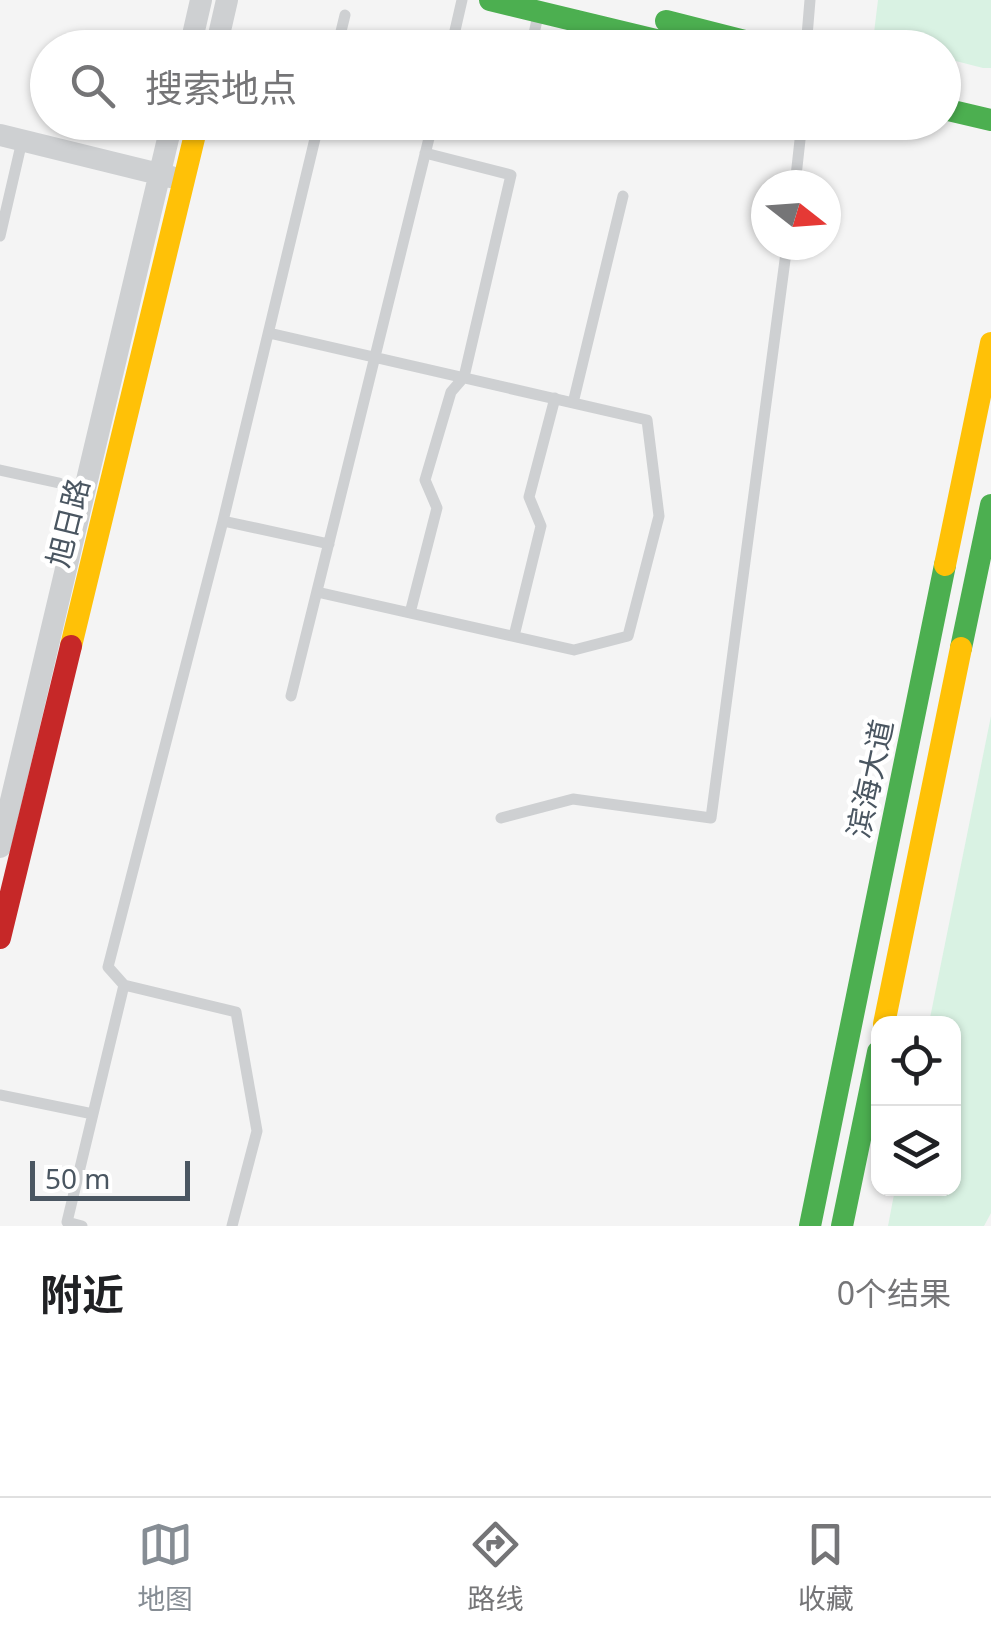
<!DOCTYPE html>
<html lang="zh">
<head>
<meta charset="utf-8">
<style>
	body { margin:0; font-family:"Noto Sans","Noto Sans SC",sans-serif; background:#f2f2f2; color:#202124 }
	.controls { position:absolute; right:30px; bottom:30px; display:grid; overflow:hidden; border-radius:20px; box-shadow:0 2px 8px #0004 }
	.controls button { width:90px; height:90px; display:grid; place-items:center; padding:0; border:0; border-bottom:2px solid #e0e0e0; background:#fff; color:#202124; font:50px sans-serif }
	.compass { position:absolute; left:751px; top:170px; width:90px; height:90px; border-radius:50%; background:#fff; box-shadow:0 2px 8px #0004; rotate:107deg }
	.scale { position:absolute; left:30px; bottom:25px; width:160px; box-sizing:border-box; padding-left:10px; border:5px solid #4a5661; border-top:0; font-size:28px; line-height:35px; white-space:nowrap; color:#4a5661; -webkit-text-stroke:8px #fff; paint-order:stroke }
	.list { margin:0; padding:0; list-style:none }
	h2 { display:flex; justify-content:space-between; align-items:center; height:130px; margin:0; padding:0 40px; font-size:42px }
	h2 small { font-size:32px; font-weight:400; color:#757577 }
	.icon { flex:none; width:55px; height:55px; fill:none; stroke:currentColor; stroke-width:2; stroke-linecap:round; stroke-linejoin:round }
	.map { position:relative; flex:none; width:991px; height:1226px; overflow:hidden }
	.search { position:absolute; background:#fff; box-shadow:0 2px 8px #0004; left:30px; right:30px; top:30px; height:110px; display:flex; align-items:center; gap:25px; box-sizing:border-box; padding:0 35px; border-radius:55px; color:#757577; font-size:38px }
	.sheet { height:270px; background:#fff }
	nav { display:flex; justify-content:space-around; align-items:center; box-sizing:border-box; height:140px; border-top:2px solid #e0e0e0; background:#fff; font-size:28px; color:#757577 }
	nav a { display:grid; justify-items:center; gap:5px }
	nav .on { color:#868d94 }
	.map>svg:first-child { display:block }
</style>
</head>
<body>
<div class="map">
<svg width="991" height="1226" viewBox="0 0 991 1226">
	<rect width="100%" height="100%" fill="#f4f4f4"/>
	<path fill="#d9f2e3" d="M878 0H991V68H983L944 58V48L900 47 873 41Z
		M991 716V1213L984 1226H888L895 1189 954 1188V1024L929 1023Z"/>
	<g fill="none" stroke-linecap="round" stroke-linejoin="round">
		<path stroke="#ced0d2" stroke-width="11" d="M337 48 345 15
			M451 48 462 0
			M531 48 538 15
			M806 48 810 0
			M319 122 223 521 329 544
			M795 185 802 122
			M0 236 22 141
			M269 333 647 420 659 516 628 636 574 650 317 592
			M573 403 623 196
			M0 470 59 483
			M410 613 437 508 425 480 451 392 464 377 511 175 425 153
			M514 636 541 526 529 497 555 398
			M291 696 433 122
			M501 818 573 799 711 818 787 245
			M124 985 108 967 223 521
			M0 1095 93 1114
			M82 1226 67 1222 124 985 236 1012 257 1131 232 1226"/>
		<path stroke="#ced0d2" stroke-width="22" d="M190 48 201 0
			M216 48 227 0
			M0 135 171 177
			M0 847 172 122"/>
		<path stroke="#4caf50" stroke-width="22" d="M490 0 689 48
			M666 21 773 48
			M944 109 991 120
			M961 648 991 505
			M810 1226 945 565
			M842 1226 878 1052"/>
		<path stroke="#ffc107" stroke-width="22" d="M945 565 991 343
			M71 646 198 122
			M884 1024 961 648"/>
		<path stroke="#c62828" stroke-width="22" d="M0 938 71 646"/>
	</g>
	<g text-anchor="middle" stroke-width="9" stroke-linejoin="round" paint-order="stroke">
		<g font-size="30" fill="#4a5661" stroke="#fff">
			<text transform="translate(69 523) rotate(-76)" y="10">旭日路</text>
			<text transform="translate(871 779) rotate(-78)" y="10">滨海大道</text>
		</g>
	</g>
</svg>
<div class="controls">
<button><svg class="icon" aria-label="locate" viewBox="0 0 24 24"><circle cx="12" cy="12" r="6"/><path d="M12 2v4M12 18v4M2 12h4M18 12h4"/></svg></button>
<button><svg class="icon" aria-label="layers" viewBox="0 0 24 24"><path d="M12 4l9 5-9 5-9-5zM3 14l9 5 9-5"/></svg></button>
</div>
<svg class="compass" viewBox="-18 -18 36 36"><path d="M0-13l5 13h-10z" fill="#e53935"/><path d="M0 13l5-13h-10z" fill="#757577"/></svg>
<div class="scale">50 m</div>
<div class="search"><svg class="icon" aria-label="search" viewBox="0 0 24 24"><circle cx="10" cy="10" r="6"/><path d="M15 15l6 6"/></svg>搜索地点</div>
</div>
<section class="sheet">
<h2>附近<small>0个结果</small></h2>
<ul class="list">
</ul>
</section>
<nav>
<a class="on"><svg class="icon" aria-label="map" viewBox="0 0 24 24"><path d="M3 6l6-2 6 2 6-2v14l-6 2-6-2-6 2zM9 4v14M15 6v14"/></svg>地图</a>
<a><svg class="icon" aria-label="directions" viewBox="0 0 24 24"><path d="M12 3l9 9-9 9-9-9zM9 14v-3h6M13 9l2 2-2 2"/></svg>路线</a>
<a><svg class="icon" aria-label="saved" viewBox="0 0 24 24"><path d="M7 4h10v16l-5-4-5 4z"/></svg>收藏</a>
</nav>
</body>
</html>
